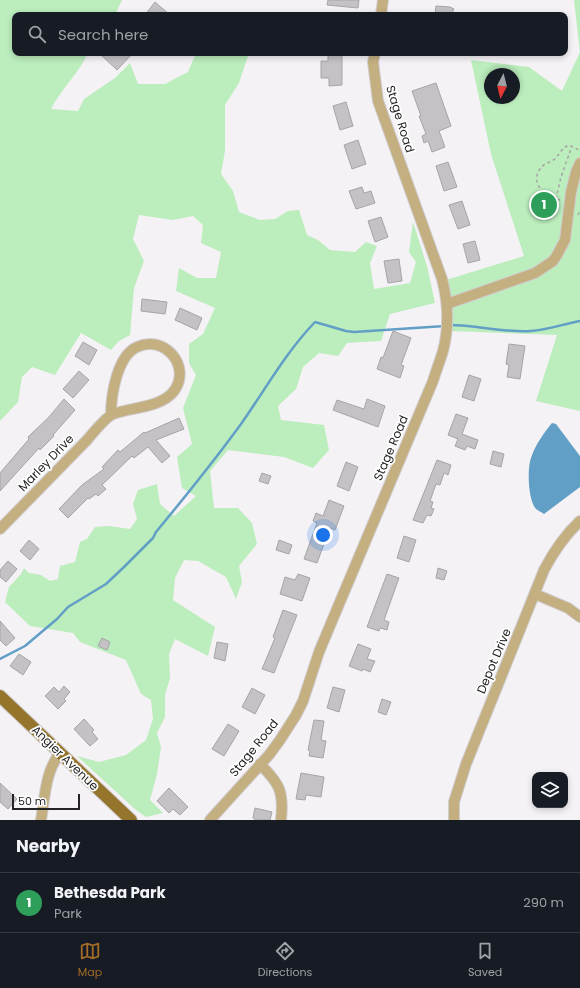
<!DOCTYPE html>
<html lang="en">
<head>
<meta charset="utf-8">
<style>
	body { margin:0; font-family:Poppins,sans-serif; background:#20242c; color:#f1f3f6 }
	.controls { position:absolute; right:12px; bottom:12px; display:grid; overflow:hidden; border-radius:8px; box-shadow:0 2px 6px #0003 }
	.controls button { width:36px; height:36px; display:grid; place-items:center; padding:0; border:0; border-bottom:1px solid #363941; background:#171b24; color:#f1f3f6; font:20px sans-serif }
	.compass { position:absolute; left:484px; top:68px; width:36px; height:36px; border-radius:50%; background:#171b24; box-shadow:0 2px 6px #0003; rotate:187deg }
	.scale { position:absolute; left:12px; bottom:10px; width:68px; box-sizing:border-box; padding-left:4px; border:2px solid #252425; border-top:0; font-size:11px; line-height:14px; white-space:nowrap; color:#252425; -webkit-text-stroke:3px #fff; paint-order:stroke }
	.you { position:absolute; left:323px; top:535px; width:14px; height:14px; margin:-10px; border:3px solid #fff; border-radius:50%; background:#1a73e8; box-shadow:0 0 0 6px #1a73e833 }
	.badge { display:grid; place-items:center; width:26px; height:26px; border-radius:50%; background:#a36c27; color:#fff; font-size:13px; font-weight:700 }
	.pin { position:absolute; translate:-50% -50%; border:2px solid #fff; box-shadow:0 1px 4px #0006 }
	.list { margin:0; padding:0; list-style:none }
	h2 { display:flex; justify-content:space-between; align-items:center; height:52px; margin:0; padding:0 16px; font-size:17px }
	h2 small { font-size:13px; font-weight:400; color:#9ea1a6 }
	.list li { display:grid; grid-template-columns:26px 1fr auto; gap:12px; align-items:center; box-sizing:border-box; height:60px; padding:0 16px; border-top:1px solid #363941 }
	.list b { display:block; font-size:15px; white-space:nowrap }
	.list p { margin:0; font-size:13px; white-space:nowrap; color:#9ea1a6 }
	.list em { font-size:13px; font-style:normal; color:#9ea1a6 }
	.icon { flex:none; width:22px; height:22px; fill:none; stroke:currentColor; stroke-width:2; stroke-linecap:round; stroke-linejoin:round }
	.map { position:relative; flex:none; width:580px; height:820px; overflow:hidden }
	.search { position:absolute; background:#171b24; box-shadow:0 2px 6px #0003; left:12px; right:12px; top:12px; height:44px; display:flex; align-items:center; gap:10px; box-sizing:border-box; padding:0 14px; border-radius:8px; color:#9ea1a6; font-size:15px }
	.sheet { height:112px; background:#171b24 }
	nav { display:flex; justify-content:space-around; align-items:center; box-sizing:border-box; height:56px; border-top:1px solid #363941; background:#171b24; font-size:11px; color:#9ea1a6 }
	nav a { display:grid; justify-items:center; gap:2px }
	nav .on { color:#a36c27 }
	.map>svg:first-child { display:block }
</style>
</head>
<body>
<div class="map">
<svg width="580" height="820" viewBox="0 0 580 820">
	<rect width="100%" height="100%" fill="#f5f2f5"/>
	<path fill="#bbedbd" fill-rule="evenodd" d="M0 0H122L115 15H15V53H88C79 73 61 89 51 109L78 111 84 99 115 78 130 63 138 84H165L188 72 196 53H249L239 83 225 105V151L221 174 233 191 239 212 260 220 275 219 288 211 299 210 307 235 318 240 330 250 355 252 366 242 377 246 370 263 374 289 410 283 416 262 409 252 413 222 427 266 435 303 390 314 381 341 347 343 338 356 319 353 303 367 296 389 278 406 281 420 324 425 329 450 313 468 284 457 228 450 210 471 214 508H238L252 523 257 544 239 566 242 582 236 599 226 577 198 561 184 560 175 578 173 600 215 627 208 656 175 639 169 654 170 678 165 695V717L157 733 161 747 157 774 150 800 163 813 146 817 136 810 77 756 99 762 126 755 146 740 153 719 151 700 141 694 126 660 80 642 73 633 30 626 5 602 9 587 21 574 24 568 29 573 41 575 50 581 58 579 60 566 75 562 80 542 87 539 95 527 109 526 130 529 137 519 133 504 138 490 157 484 160 504 174 516 196 496 182 488 177 457 192 444 183 408 196 375 189 363V344L203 334 215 308 176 291 179 268 197 278H216L221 252 201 243 203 225 193 216 173 220 139 215 133 239 144 261 134 288 130 335 119 341 111 350 81 333 55 375 32 367 22 377 18 402 0 421Z
		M574 0H580V411L536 401 557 335 451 331 446 280 524 256 491 154 471 60 529 67 562 91 580 52ZM490 74H514V98H490Z"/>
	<path fill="#629fc6" d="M552 423 556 424 580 456V487L544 514C542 512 538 511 536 509 528 500 527 469 531 458 535 445 544 433 552 423Z"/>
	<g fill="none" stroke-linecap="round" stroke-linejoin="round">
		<path stroke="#629fc6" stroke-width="2.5" d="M450 325C477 325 504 333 531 331 548 330 563 324 580 321
			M0 659 25 646 57 619 68 607 106 584 124 567 153 538 156 532C185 497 214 461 241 424 265 390 286 352 315 322L346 331 354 332 445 326"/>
	</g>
	<path fill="#c4c2c5" stroke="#a6a4a8" d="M328 0H359L358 8 327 5Z
		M155 2 170 15H145Z
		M436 6 450 7 454 9 451 15H435Z
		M99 53H133L117 70Z
		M342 54V85L329 86V78H321V61H328V55Z
		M436 83 451 126 439 131 445 147 432 152 428 141 424 143 422 136 426 134 419 116H421L412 91Z
		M346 102 353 126 340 130 333 106Z
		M358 140 366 164 352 169 344 145Z
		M448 162 457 187 444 191 436 166Z
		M362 187 364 193 371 191 375 203 356 209 349 191Z
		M462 201 470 225 458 229 449 205Z
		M381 217 388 237 375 242 368 221Z
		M475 241 480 260 468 263 463 244Z
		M399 259 402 281 388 283 384 261Z
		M142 299 167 302 165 314 141 311Z
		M180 308 202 318 197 330 175 320Z
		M393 331 411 338 401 365 404 366 400 378 377 369 381 357 383 358Z
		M83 342 97 350 89 365 75 356Z
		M509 344 525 346 520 379 507 377 509 365 506 364Z
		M79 371 89 380 73 398 63 389Z
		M469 375 481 379 474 401 462 397Z
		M64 399 75 410 53 435 54 436 40 450 39 448 0 491V473L29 439 28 437 49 417Z
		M367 399 385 406 378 427 333 410 337 400 364 409Z
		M456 414 468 418 462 434 478 440 475 449 467 446 465 450 455 446 458 439 448 435Z
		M179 418 184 429 156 440 170 456 162 463 148 447 134 458 132 456 102 485 106 489 98 496 96 494 89 499 88 498 68 518 59 509 82 485 104 469 102 467 118 450 120 452 144 432 145 433Z
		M493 451 504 454 501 467 490 464Z
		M437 460 451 465 448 475 444 473 440 485 436 484 430 501 433 502 431 508 434 509 431 516 427 515 423 523 413 520Z
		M346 462 358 467 349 491 337 486Z
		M262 473 271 476 268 484 259 481Z
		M329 500 344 506 335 530 330 528 317 563 304 559 317 523 313 521 316 513 323 516Z
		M404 536 416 540 409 562 397 558Z
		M29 540 39 549 30 560 20 551Z
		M279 540 292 545 289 554 276 550Z
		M8 561 17 569 6 582 0 577V570Z
		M438 568 447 571 444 580 436 578Z
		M298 574 310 578 302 601 280 594 285 577 295 580Z
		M387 574 399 578 384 620 389 622 387 630 380 628 379 631 367 627Z
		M283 610 297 615 274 673 262 669 275 638 273 637Z
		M0 621 15 638 6 646 0 640Z
		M102 638 110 642 107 650 98 646Z
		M217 642 228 644 225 661 214 658Z
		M358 644 371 649 367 659 375 661 370 672 363 669 362 671 349 666Z
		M19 654 31 662 23 675 10 666Z
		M64 686 70 692 64 699 66 701 58 709 45 696 54 687 59 692Z
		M333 687 345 690 339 712 327 708Z
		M252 688 265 695 255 714 242 707Z
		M382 699 391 702 386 715 378 712Z
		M84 719 94 730 92 732 98 739 90 746 74 729Z
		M314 720 324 721 321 740 326 741 323 758 309 756 310 751 308 750Z
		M228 724 239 731 224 756 212 749Z
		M301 773 324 777 321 797 306 795 305 800 296 799Z
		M0 783 17 799 8 809 0 802Z
		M169 788 188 807 180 815 173 809 169 813 157 801Z
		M255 808 272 812 270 820H256L253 818Z"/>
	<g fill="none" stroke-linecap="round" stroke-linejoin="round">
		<g stroke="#d0cdd0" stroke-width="12">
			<path id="minor" d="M381 15 383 0
				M447 304 535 273 553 261 557 255 565 240 571 192 576 172 580 163
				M0 529C29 499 58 470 87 440 92 434 106 417 113 414 131 407 161 408 174 391 192 366 164 334 137 347 117 356 111 395 111 415
				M535 594 568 608 580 617
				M260 764C280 784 284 792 281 820
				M41 820C45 797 45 772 60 753
				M210 820 269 755 280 740 296 715 303 701 319 652 337 609 433 381C436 371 440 361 443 351 449 328 448 302 442 279L378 101 373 62 375 53
				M454 820V802L466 764 544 570C554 551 564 536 580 521"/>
		</g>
		<g stroke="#d0cdd0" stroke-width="14">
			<path id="major" d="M0 696 131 820"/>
		</g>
		<path stroke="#a6a4a6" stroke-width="1.5" stroke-dasharray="3 3" stroke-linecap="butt" d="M556 199 561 177 572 146
			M560 200C547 198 529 184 540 169 543 163 551 163 556 158 560 153 562 148 569 145L579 150 580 148
			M578 215 580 211"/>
		<use href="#minor" stroke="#c4af81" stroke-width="10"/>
		<use href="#major" stroke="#94752b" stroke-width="12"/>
	</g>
	<g text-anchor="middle" stroke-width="3.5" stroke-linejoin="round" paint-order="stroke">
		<g font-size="12" fill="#252425" stroke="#fff">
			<text transform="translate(400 119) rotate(73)" y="4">Stage Road</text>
			<text transform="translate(391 448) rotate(-67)" y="4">Stage Road</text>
			<text transform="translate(46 463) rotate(-46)" y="4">Marley Drive</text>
			<text transform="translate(494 661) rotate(-67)" y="4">Depot Drive</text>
			<text transform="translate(254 748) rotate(-51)" y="4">Stage Road</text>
			<text transform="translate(65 758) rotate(44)" y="4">Angier Avenue</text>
		</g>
	</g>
</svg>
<div class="controls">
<button><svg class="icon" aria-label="layers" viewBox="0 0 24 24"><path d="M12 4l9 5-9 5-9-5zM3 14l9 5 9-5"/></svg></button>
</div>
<svg class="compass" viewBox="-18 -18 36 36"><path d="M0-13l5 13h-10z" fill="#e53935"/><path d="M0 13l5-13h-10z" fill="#9ea1a6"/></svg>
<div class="scale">50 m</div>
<div class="you"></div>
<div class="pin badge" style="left:544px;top:205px;background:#2e9e5b">1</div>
<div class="search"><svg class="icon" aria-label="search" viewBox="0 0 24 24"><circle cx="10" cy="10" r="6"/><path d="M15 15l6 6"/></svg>Search here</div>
</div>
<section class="sheet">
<h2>Nearby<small></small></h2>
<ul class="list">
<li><span class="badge" style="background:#2e9e5b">1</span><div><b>Bethesda Park</b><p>Park</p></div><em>290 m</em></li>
</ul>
</section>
<nav>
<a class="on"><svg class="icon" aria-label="map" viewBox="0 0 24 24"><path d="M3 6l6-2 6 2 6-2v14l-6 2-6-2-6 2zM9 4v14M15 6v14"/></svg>Map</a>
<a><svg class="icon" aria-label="directions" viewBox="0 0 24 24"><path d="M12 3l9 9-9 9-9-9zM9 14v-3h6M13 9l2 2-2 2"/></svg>Directions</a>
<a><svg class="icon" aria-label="saved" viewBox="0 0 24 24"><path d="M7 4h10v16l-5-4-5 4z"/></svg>Saved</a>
</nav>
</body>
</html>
